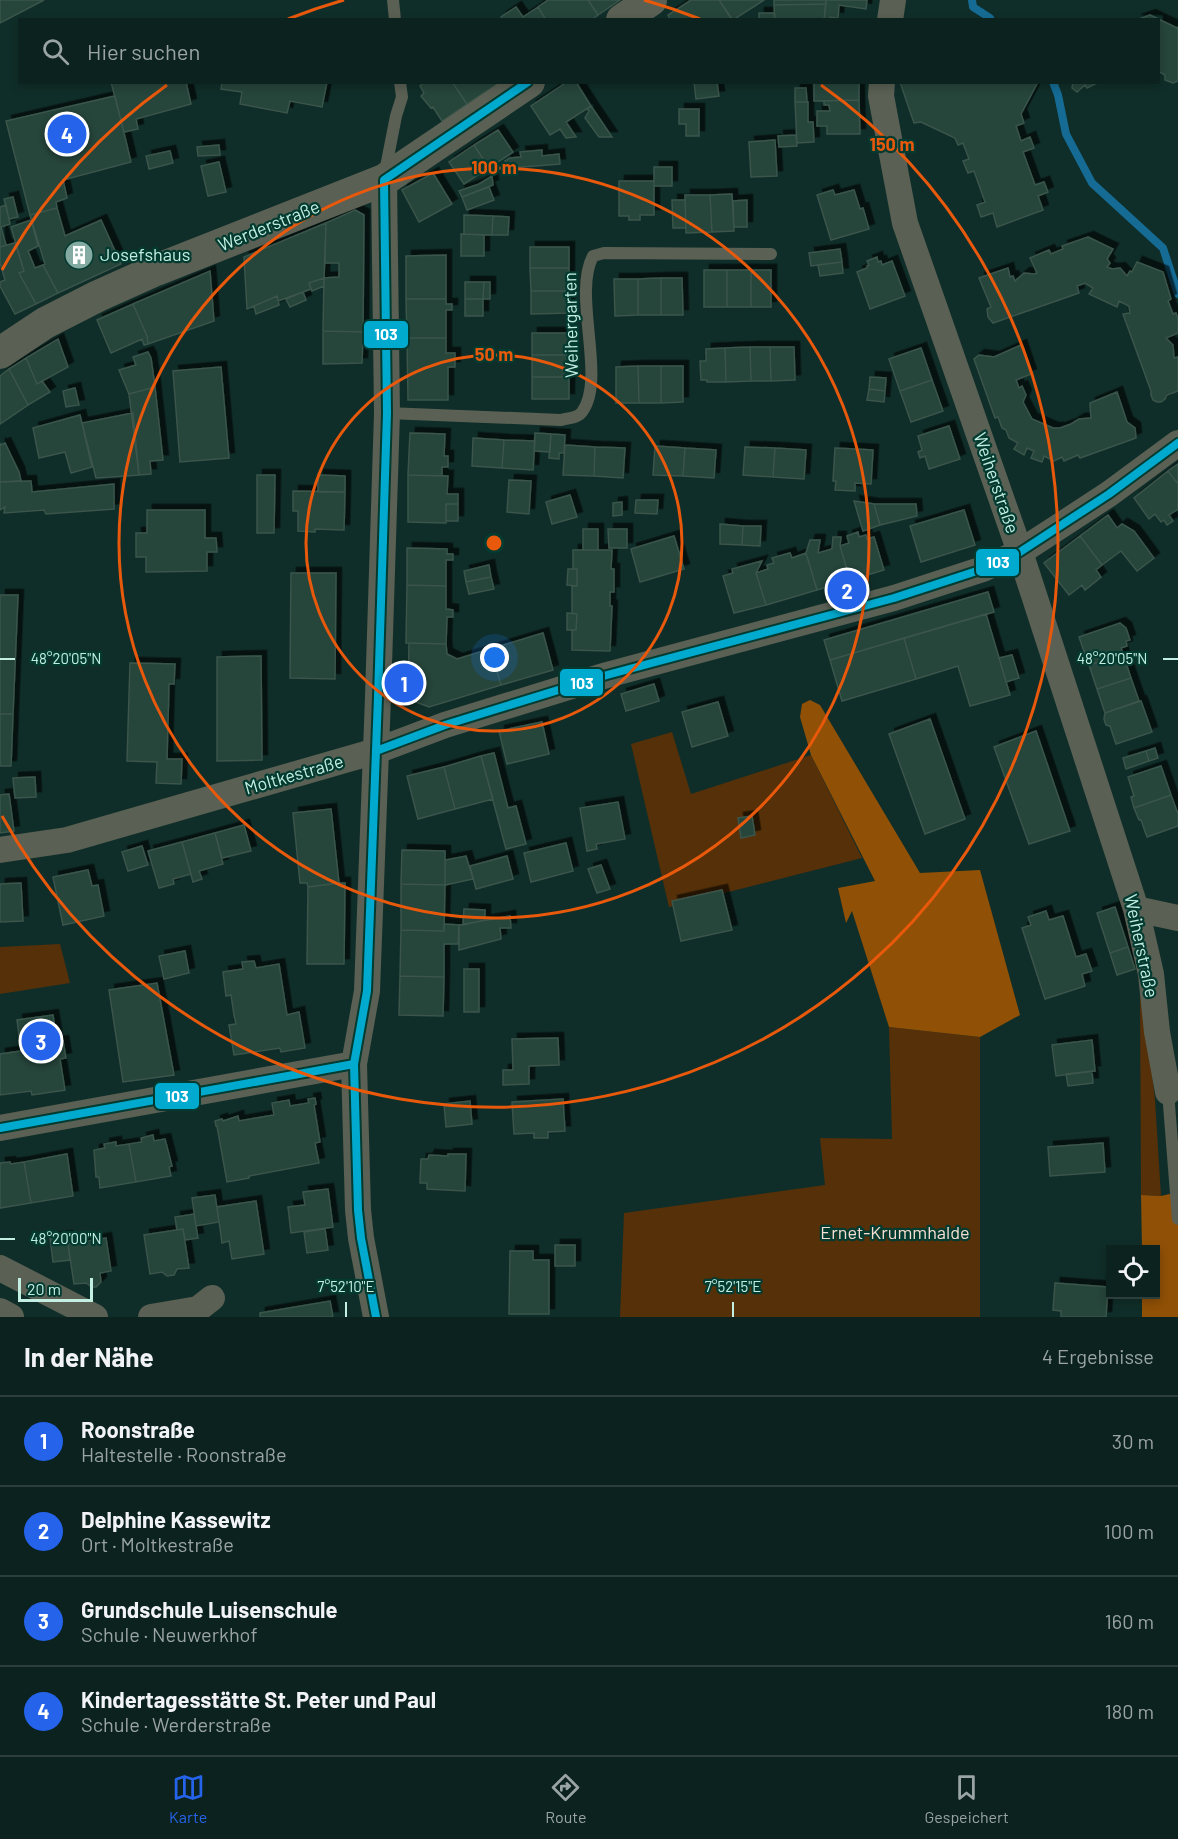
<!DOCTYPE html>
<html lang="de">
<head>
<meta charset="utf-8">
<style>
	body { margin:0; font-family:Barlow,sans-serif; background:#1a2f2c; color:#f1f3f6 }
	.controls { position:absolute; right:18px; bottom:18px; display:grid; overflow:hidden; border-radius:0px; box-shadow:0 3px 9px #0003 }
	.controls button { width:54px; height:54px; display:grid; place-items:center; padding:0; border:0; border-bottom:2px solid #2c3f3d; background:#0c221f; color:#f1f3f6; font:30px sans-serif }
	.scale { position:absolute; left:18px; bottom:15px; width:75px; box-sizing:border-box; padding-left:6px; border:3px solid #c3eee2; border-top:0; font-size:16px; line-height:21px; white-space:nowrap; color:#c3eee2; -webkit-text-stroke:4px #033b31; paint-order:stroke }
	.you { position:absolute; left:495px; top:658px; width:21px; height:21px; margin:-15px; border:4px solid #fff; border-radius:50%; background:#1a73e8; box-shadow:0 0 0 9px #1a73e833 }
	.badge { display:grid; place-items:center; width:39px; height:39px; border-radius:50%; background:#2563eb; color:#fff; font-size:20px; font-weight:700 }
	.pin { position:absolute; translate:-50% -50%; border:3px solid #fff; box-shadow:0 2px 6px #0006 }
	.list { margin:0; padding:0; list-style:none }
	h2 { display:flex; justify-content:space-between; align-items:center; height:78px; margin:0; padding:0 24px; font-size:26px }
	h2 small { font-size:20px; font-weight:400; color:#9aa4a4 }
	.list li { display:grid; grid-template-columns:39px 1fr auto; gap:18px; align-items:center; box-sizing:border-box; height:90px; padding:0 24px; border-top:2px solid #2c3f3d }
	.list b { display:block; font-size:22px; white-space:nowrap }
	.list p { margin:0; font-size:20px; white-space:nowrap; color:#9aa4a4 }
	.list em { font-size:20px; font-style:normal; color:#9aa4a4 }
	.icon { flex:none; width:33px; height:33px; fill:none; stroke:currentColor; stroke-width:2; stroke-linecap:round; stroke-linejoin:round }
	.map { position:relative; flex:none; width:1178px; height:1317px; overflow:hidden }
	.search { position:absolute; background:#0c221f; box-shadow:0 3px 9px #0003; left:18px; right:18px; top:18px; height:66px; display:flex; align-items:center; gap:15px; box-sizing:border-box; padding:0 21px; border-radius:0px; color:#9aa4a4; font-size:22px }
	.sheet { height:438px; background:#0c221f }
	nav { display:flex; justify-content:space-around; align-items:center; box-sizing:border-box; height:84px; border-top:2px solid #2c3f3d; background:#0c221f; font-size:16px; color:#9aa4a4 }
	nav a { display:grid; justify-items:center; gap:3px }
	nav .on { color:#2563eb }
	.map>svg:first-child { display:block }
</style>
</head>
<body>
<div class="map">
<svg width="1178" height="1317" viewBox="0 0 1178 1317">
	<defs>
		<filter id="shadow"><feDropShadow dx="5.5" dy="-5.5" stdDeviation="0" flood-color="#0009"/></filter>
	</defs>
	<rect width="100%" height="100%" fill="#102e29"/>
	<path fill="#553008" d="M672 732 691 794 811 755 862 858 669 907 631 744Z
		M60 944 70 983 0 994V947Z
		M1140 994 1143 995 1155 1100 1161 1196 1141 1195Z
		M889 1027 980 1037V1317H620L624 1213 825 1185 820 1138 892 1139Z"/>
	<path fill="#905006" d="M810 700 820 705 920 873 980 870 1020 1015 980 1037 889 1027 852 911 846 923 838 888 875 881 811 755 800 717 802 704Z
		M1178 1192V1317H1142V1295L1156 1294V1250L1142 1249 1141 1195 1161 1196Z"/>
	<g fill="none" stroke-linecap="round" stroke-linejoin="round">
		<path stroke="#156b93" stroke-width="8" d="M972 0 973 7 990 18
			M1053 82 1058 95 1066 134 1092 183 1163 248 1178 294"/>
	</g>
	<path fill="#26443a" stroke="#3a554b" stroke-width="1.5" filter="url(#shadow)" d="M0 0H44L0 23Z
		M548 0H588L598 15 591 20H546L538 7Z
		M588 0H620L598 15Z
		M691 0H719L732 20H670L668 15Z
		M719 0H764L733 20Z
		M774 0H826V4L774 5Z
		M826 0H867L866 9 839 5 838 18 830 17V20H824Z
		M826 4 824 20H775L774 5Z
		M516 7 523 17 538 7 546 20H503L501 17Z
		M759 13H774L775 20H759Z
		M1150 15 1177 28 1178 27V81L1173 83 1165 80V75L1158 71V20H1136Z
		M111 82H186L191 104 136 119 138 129 124 132Z
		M222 82H327L322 107 290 101 287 113 240 104 242 92 221 89Z
		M425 82H452L467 104 442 121 433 107 431 108 421 96 424 93 420 86Z
		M452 82H500L467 104Z
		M567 82H576L591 106 566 122 576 137 566 138 560 129 550 135 531 106Z
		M694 82H717L719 96 696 99Z
		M814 82H859V100L814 101Z
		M900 82H1038L1021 114 1024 123 1016 126 1021 141 1030 137 1034 148 1023 152 1035 185 1044 182 1048 192 1038 196 1043 210 997 227 993 213 981 217 977 205 985 202 974 171 968 173 963 161 969 159 963 143 958 145 955 138 921 122 914 123Z
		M1073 82H1099L1087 88 1085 85 1077 92 1072 88Z
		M795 88H806L807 102H795Z
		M115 96 131 162 63 180 67 198 56 202 57 208 30 215 6 121Z
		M859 100 860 134H827V126H817V111H830L829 105H824V101Z
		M795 102H808V122H813L814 142 797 143Z
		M591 106 612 137H599L585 118 589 111 587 109Z
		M679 109H699V136H686V124H679Z
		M498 130 513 152 489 168 474 145Z
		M796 135 797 146 779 147 778 136Z
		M775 140 777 176 751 177 749 142Z
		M219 145 220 155 198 156 197 147Z
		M474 145 489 168 464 184 449 162Z
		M542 150V156L559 154 560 164 509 168 505 161 510 158 521 157 520 152Z
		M170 151 173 163 149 169 146 156Z
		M219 162 226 192 208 196 201 166Z
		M654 167H672V186H654Z
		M433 173 452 204 419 222 402 190Z
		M492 176 493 185 462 197 459 191 479 184Z
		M619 181H654V215H640V220H629V216H619Z
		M489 187 494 200 467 210 462 197Z
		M833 190 835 195 854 190 860 209 863 208 869 229 831 240 817 195Z
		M732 194 734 231 712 232 710 195Z
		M685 195H710L712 232 686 233Z
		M13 197 18 217 9 219 4 199Z
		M672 200H685L686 228H673Z
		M747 200V227H734L733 201Z
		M6 205 10 224 1 227 6 245 0 247V207Z
		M57 208 65 236 101 220 121 264 58 293 43 265 45 264 30 215Z
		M355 210 364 215 363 332 323 331 324 278 339 277V263H325L326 223Z
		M464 215 493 216 492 235 464 234Z
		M493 216 509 217 508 235H492Z
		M31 220 38 246 28 251 35 268 43 265 58 293 36 304 19 273 24 271 11 227Z
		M326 223 324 278 309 283 311 289 278 301 277 296 247 309 244 257Z
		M461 234 484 235V256H461Z
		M1088 237 1113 249 1107 259 1110 263 1107 267 1112 269 1120 268 1127 276 1130 271 1132 272 1137 262 1163 272 1171 299 1168 301 1173 314 1176 313 1178 319V333L1166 338 1173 345 1174 358 1178 357V391L1167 395 1165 399 1161 402H1157L1153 400 1151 395V391L1123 314 1130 313 1129 306 1119 301 1117 307 1089 294 1093 288 1085 283 1077 286 1079 293 993 323 988 317 987 309 991 307 979 278 1008 268 1010 277 1013 276 1015 281 1024 273 1034 274 1037 273 1030 258 1049 250 1051 254 1063 249 1062 246Z
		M15 243 24 271 19 273 36 304 15 314 0 286V282L5 280 0 263V247Z
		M530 247H569V268H530Z
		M840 249 842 262 811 266 809 253Z
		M446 255V299H406V256Z
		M877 257 878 262 881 261 882 265 892 261 905 296 870 309 857 272 867 268V266L869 265 867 261Z
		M842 262 843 273 820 276 818 265Z
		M530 268H569V291H531Z
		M704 270H727V307H704Z
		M727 270H751V307H727Z
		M751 270H771V307H751Z
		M210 271 214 321 148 344 147 336 133 304Z
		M324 278V286L312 291 309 283Z
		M661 278V315H638V279Z
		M661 278H682L683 315H661Z
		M614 279H638V315L615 316Z
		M465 282H484L483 299H465Z
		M484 282H490V299H483Z
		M531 291H569V313L531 314Z
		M303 292 306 300 290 307 286 299Z
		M277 296 279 305 256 314 254 306Z
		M406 299H446V304H452V310H446V338H407Z
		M465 299H483V316H465Z
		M133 304 147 336 148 344 144 345 142 339 111 353 97 320Z
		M323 331 363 332 362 363 323 364Z
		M532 333H569V355H532Z
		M407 338H446V353H455V367H448V400H408Z
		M58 339 68 367 37 384 26 358Z
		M1021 345 1031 374 1016 380 1019 388 1022 386 1026 395 1023 402 1032 419 1053 428H1060L1071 424 1079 419 1091 418 1090 403 1117 392 1127 422 1135 428 1136 438 1080 458 1078 455 1064 461 1062 457 1054 461 1044 456 1042 462 1031 458 1034 451 1027 448 1024 455 1014 449 1018 443 1009 438 1006 430 1002 428 998 417 995 418 974 359 979 355 994 357Z
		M750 347H770L771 381H751Z
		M750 347 751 381 726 382 725 348Z
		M770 347H794L795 380 771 381Z
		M725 348 726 382H707V380H701L700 361H706V349Z
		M921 348 932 380 900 391 889 359Z
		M148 352 151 358 155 387 129 394 119 370 136 365 133 357Z
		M532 355H569V377H532Z
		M26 358 37 384 42 381 50 392 28 405 9 369Z
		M638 366 639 403H616V367Z
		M638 366H661V403H639Z
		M661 366H683V402L661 403Z
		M221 367 229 458 180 462 173 371Z
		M9 369 28 405 0 424V376Z
		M532 377H569V399H532Z
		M870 377 886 378 885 391 869 389Z
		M932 380 943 411 911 422 900 391Z
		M155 387 163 460 150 461 151 474 139 475 129 394Z
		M75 388 79 405 66 407 63 391Z
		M869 389 885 391 884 402 867 400Z
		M133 413 139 475 96 478 82 423Z
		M80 415 92 467 71 473 65 452 39 458 33 428Z
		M949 426 960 459 929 469 925 456 920 458 918 452 922 450 918 436Z
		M410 433 445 434 444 456H448V467H442V476L408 475Z
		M535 433 551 434 550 452 534 451Z
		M551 434 565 435 564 453H559V459L549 458Z
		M473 438 504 440 502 468 472 466Z
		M504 440 535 441 533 470 502 468Z
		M0 443 1 445 5 443 19 472 21 481 0 482Z
		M565 445 595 447 594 476 563 475Z
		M655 446 685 448 683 476 653 475Z
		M595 447 625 448 623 478 594 476Z
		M745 447 775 448 773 477 743 475Z
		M685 448 716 450 714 478 683 476Z
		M775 448 806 450 804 479 773 477Z
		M835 448 873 450 871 484 855 483V491L835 490 836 481H833Z
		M1178 464V484L1168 471Z
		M1168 471 1178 484V509L1169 515 1173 521 1167 525 1164 520 1161 522 1155 514 1149 519 1134 498Z
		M257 475H275L274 533H257Z
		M318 475 345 476V492H318Z
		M408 475 448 476 447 494H458V504H446V523L408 522Z
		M509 480 531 481 529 514 507 512Z
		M31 481 32 492 114 484V509L46 514 44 510 4 513 5 507 0 510V482Z
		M293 491 345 492 344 530 315 529V532L298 531V511H293Z
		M570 495 577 517 552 524 546 502Z
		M636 500H658L657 514 635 513Z
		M854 501 874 504 880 525 863 531Z
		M622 502V515L613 516V503Z
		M446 504H458V521H446Z
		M874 504H916L917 516 880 525Z
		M147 510H205V538H216L217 552H207V571L146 572V557H136V533H147Z
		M964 510 975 545 921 562 910 526Z
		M1108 515 1117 528 1122 524 1134 531 1154 558 1137 571 1121 551 1102 565 1080 536Z
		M720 524 743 526 742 545 720 544Z
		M743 526H761L760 546 742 545Z
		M583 529H598V550H583Z
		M608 529H627V548H609Z
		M858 532 859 537 866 535 867 539 874 537 884 570 850 580 840 546 849 543 847 536Z
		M674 536 684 569 640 582 631 549Z
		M1080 536 1102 565 1096 570 1101 577 1085 590 1082 585 1069 595 1044 563Z
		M833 537H841L840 546 850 580 817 590 806 553 810 540H820L818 553 832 549Z
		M407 548 447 549V554H453V560H446V586L407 585Z
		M573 550H612L611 569H614V592H610V606H612L610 651 572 650V630H576L577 614 572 613V586H577V569H573Z
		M790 553 792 558 806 553 817 590 766 605 756 573 768 569 767 565 774 563 772 558Z
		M762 561 756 573 766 605 734 613 723 576 733 573 732 569Z
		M489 565 491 577 466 582 464 571Z
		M568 569H577V586L567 585Z
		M291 573H336L335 679 290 678Z
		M491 577 494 589 469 594 466 582Z
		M407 585 446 586V609L453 610V617H447L446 644 406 643Z
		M988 592 994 612 830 660 824 640Z
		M0 595H18L13 714H0Z
		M567 613 577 614 576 630H567Z
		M986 614 1010 695 970 706 958 666 916 679 904 638Z
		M1120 623 1126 628 1130 640 1126 641 1127 646 1121 648 1123 654 1089 665 1088 663H1085L1083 656 1085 654 1079 637Z
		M543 633 553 670 501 685 490 649Z
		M904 638 916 679 842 701 830 660Z
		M409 643 446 644 447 654 457 659 490 649 501 685 429 707 408 699Z
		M1123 654 1131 678 1097 689 1089 665Z
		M1012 655 1019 678 1006 682 999 658Z
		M261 656 262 760 217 761V657Z
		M130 663 175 664 174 684H169L167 759H182L181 784 156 783 157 762 127 761Z
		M1131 678 1139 701 1105 713 1097 689Z
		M654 684 659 701 626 711 621 694Z
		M1141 701 1152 732 1116 744 1110 726 1106 725 1104 719 1105 713Z
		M718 702 728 736 692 747 682 712Z
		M0 714H13L11 766H0Z
		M930 719 965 819 925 834 889 734Z
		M542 722 549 754 507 764 499 731Z
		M1036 731 1070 831 1029 844 994 747Z
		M1155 748 1158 758 1149 761 1146 751Z
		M1146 751 1149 761 1126 769 1123 758Z
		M494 753 508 808 516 806 526 844 506 849 481 756Z
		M481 756 493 799 455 809 444 767Z
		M1161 766 1171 795 1134 808 1131 797 1134 796 1128 777Z
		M444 767 455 809 418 819 407 776Z
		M35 777 36 797 15 798 13 778Z
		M9 794 14 831 0 833V795Z
		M1171 795 1178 814V826L1147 837 1141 820H1139L1134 808Z
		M618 802 625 839 596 844 597 849 587 851 580 808Z
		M331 809 339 883 308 887 307 883H300L293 813Z
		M752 816 755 835 741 838 738 818Z
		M244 825 251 851 222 858 215 833Z
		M215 833 223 864 199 871 202 879 193 882 182 842Z
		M182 842 191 874 173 879 174 884 159 888 148 851Z
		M566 843 573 871 531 882 524 853Z
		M142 846 148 865 128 871 122 852Z
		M402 850 445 851V885L401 884Z
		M466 856 473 879 445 885V860Z
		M507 856 513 879 476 889 470 866Z
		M601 865 610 889 597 893 588 869Z
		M88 870 92 886 98 885 104 916 63 925 53 877Z
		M21 883 23 921 0 922V884Z
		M339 883H345L344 964H307L308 887Z
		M401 884 445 885 444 931 401 930Z
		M722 890 732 930 681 941 672 901Z
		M1115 907 1128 947 1110 953 1097 913Z
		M464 909 485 910V920L463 925Z
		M1046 911 1049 920 1063 916 1076 957 1086 954 1092 971 1082 974 1085 986 1045 999 1022 928 1031 925 1028 917Z
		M510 916 511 928H500L501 939 459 950V925Z
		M444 924 459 925 458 944H444V977L400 976 401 930 444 931Z
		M1128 947 1135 969 1117 975 1110 953Z
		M185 951 189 973 164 979 159 956Z
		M254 961 256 968 279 964 287 1015 299 1012 305 1048 281 1052 280 1048 234 1055 229 1025 236 1024 234 1015 231 995 226 996 223 972 243 969 242 962Z
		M464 969H479V1012H464Z
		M400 976 444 977 443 1016 399 1015Z
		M157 983 174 1075 123 1082 109 990Z
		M53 1015 57 1042 63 1041 66 1058 60 1059 65 1090 32 1095 31 1091 0 1095V1054L21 1051 17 1020Z
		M558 1038 559 1065 529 1066V1084L503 1085V1070H513L512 1039Z
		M1092 1040 1095 1071 1056 1076 1052 1045Z
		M1092 1071 1093 1083 1068 1086 1066 1074Z
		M315 1098 316 1104 314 1105 320 1142 315 1143 319 1163 249 1176V1178L227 1182 217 1126H216L215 1121 222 1119 223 1121 238 1116 239 1121 274 1115 272 1103 289 1100 290 1106 309 1103 308 1099Z
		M563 1099 565 1131 548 1132V1138H534V1133L514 1134 512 1102Z
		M470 1101 472 1124 446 1127 444 1104Z
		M153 1135 154 1141 165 1139 172 1166 169 1167 171 1176 136 1182 129 1144 142 1142 141 1138Z
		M116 1142V1146L129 1144 136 1182 100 1188 99 1177H96L94 1150 105 1148 104 1144Z
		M1103 1143 1105 1172 1050 1176 1048 1147Z
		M67 1154 73 1196 31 1203 24 1162Z
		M448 1154H466L465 1191 427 1189V1183H420L421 1159H428L429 1155 448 1156Z
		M10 1162 11 1164 24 1162 31 1203 0 1208V1163Z
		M328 1189 333 1227 291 1233 288 1207 305 1205 303 1192Z
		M215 1195 219 1222 196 1226 192 1198Z
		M256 1201 264 1254 232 1259 229 1241 222 1243 217 1207Z
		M194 1214 198 1238 185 1240 183 1229 177 1230 175 1217Z
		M183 1229 189 1268 177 1269 174 1275 167 1276 162 1272 150 1274 144 1235Z
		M325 1229 328 1250 307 1253 304 1232Z
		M67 1236 70 1260 53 1262 50 1238Z
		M106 1238 111 1271 100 1273 101 1282 96 1287H92L86 1283 74 1284 68 1244Z
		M555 1245H575V1266H555Z
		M510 1251H533V1260H549V1314H509Z
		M1055 1283 1108 1287 1106 1317H1061V1311L1053 1310Z
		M330 1301 333 1317H260V1313Z"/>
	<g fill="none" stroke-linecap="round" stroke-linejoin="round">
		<path stroke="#5a6054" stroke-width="12" d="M393 0 395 20
			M385 172 396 116 402 97 400 82
			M387 413 561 420C568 418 578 418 582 412 607 379 572 295 593 256L604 253 771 254
			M1168 1092 1178 1219"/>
		<path stroke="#5a6054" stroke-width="26" d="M890 20 893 0
			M882 82 881 96 905 223 1020 552 1136 909 1151 974 1157 1032 1168 1092
			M0 850 67 840 376 751 445 725 607 675 894 598 983 569 1020 552 1109 494 1178 443
			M1136 909 1178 918
			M0 1128 354 1064
			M0 1268 95 1317
			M0 1311 11 1317
			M151 1317 198 1309 212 1298
			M376 1317 361 1238 358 1210 354 1064 367 991 378 697 387 413 384 180"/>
		<path stroke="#5a6054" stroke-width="32" d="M622 20 651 0
			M0 353 45 323 98 296 156 270 384 180 529 82"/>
		<g stroke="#033b31" stroke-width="12">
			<path id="bus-1" d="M376 751 445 725 607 675 894 598 983 569 1020 552 1109 494 1178 443
				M0 1128 354 1064
				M376 1317 361 1238 358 1210 354 1064 367 991 378 697 387 413 384 180 528 82"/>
		</g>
		<use href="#bus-1" stroke="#00a9ce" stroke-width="8"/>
	</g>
	<path fill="none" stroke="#c3eee2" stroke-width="2" d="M0 659H15M1163 659H1178M0 1239H15M346 1302V1317M733 1302V1317"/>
	<g fill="none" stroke="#e8590c" stroke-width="3">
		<circle cx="494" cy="543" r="188"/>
		<circle cx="494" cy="543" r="375"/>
		<path d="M2 270A563 563 0 0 1 167 85M288 19A563 563 0 0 1 344 0M644 0A563 563 0 0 1 700 19M821 85A563 563 0 1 1 2 816"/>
	</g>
	<defs>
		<g id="building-disc" transform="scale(1.5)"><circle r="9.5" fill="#84aba1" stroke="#033b31"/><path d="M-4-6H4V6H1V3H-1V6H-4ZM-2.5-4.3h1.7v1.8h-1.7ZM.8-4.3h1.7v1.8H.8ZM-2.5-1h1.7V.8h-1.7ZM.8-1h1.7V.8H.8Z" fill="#fff"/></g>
	</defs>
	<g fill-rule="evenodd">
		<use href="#building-disc" x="79" y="255"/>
	</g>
	<g text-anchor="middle" stroke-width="4.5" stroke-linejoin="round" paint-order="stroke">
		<g font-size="18" fill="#c3eee2" stroke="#033b31">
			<text transform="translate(269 226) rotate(-22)" y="6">Werderstraße</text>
			<text transform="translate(571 325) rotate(-91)" y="6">Weihergarten</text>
			<text transform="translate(996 483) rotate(71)" y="6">Weiherstraße</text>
			<text transform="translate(294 775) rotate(-16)" y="6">Moltkestraße</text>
			<text transform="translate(1141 946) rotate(78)" y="6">Weiherstraße</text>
		</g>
		<g font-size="18" fill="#c3eee2" stroke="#033b31" text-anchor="start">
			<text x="100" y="261">Josefshaus</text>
		</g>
		<g font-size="18" fill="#f6dfd0" stroke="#033b31">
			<text x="895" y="1239">Ernet-Krummhalde</text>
		</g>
	</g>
	<g font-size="15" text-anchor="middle" fill="#c3eee2" stroke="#033b31" stroke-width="4.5" stroke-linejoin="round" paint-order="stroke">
		<text x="66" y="664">48°20'05"N</text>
		<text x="1112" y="664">48°20'05"N</text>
		<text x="66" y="1244">48°20'00"N</text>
		<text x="346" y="1292">7°52'10"E</text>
		<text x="733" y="1292">7°52'15"E</text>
	</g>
	<circle cx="494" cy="543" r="9" fill="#e8590c" stroke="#033b31" stroke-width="3"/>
	<g font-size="18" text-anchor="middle" font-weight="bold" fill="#e8590c" stroke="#033b31" stroke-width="4.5" stroke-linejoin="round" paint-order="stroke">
		<text x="892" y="151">150 m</text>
		<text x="494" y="174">100 m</text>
		<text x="494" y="361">50 m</text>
	</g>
	<g stroke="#033b31" stroke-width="2">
		<rect x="363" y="320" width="46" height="29" rx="6" fill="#00a9ce"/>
		<rect x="975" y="548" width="45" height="29" rx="6" fill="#00a9ce"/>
		<rect x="559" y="668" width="45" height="29" rx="6" fill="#00a9ce"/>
		<rect x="154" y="1082" width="46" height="28" rx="6" fill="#00a9ce"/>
	</g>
	<g font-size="16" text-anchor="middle" font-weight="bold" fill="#fff">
		<text x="386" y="340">103</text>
		<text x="998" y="568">103</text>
		<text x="582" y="689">103</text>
		<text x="177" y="1102">103</text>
	</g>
</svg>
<div class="controls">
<button><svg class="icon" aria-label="locate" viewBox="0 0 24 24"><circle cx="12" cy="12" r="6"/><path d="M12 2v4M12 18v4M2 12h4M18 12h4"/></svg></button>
</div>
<div class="scale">20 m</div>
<div class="you"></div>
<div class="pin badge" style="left:404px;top:683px">1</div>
<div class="pin badge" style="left:847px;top:590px">2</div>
<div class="pin badge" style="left:41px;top:1041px">3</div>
<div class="pin badge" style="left:67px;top:134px">4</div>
<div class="search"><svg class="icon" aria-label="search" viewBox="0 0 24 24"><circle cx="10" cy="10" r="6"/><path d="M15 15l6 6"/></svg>Hier suchen</div>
</div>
<section class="sheet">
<h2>In der Nähe<small>4 Ergebnisse</small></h2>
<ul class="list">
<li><span class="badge">1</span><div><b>Roonstraße</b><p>Haltestelle · Roonstraße</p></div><em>30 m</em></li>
<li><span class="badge">2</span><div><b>Delphine Kassewitz</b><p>Ort · Moltkestraße</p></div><em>100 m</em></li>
<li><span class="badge">3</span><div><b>Grundschule Luisenschule</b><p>Schule · Neuwerkhof</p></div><em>160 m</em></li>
<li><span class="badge">4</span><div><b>Kindertagesstätte St. Peter und Paul</b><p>Schule · Werderstraße</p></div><em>180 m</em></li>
</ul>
</section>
<nav>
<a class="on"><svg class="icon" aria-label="map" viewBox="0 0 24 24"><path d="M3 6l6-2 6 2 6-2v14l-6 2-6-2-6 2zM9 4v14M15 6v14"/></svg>Karte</a>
<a><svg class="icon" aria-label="directions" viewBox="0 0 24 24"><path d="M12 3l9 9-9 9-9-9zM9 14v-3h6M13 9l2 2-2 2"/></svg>Route</a>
<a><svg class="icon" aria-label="saved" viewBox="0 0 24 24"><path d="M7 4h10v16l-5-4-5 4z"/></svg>Gespeichert</a>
</nav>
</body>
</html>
